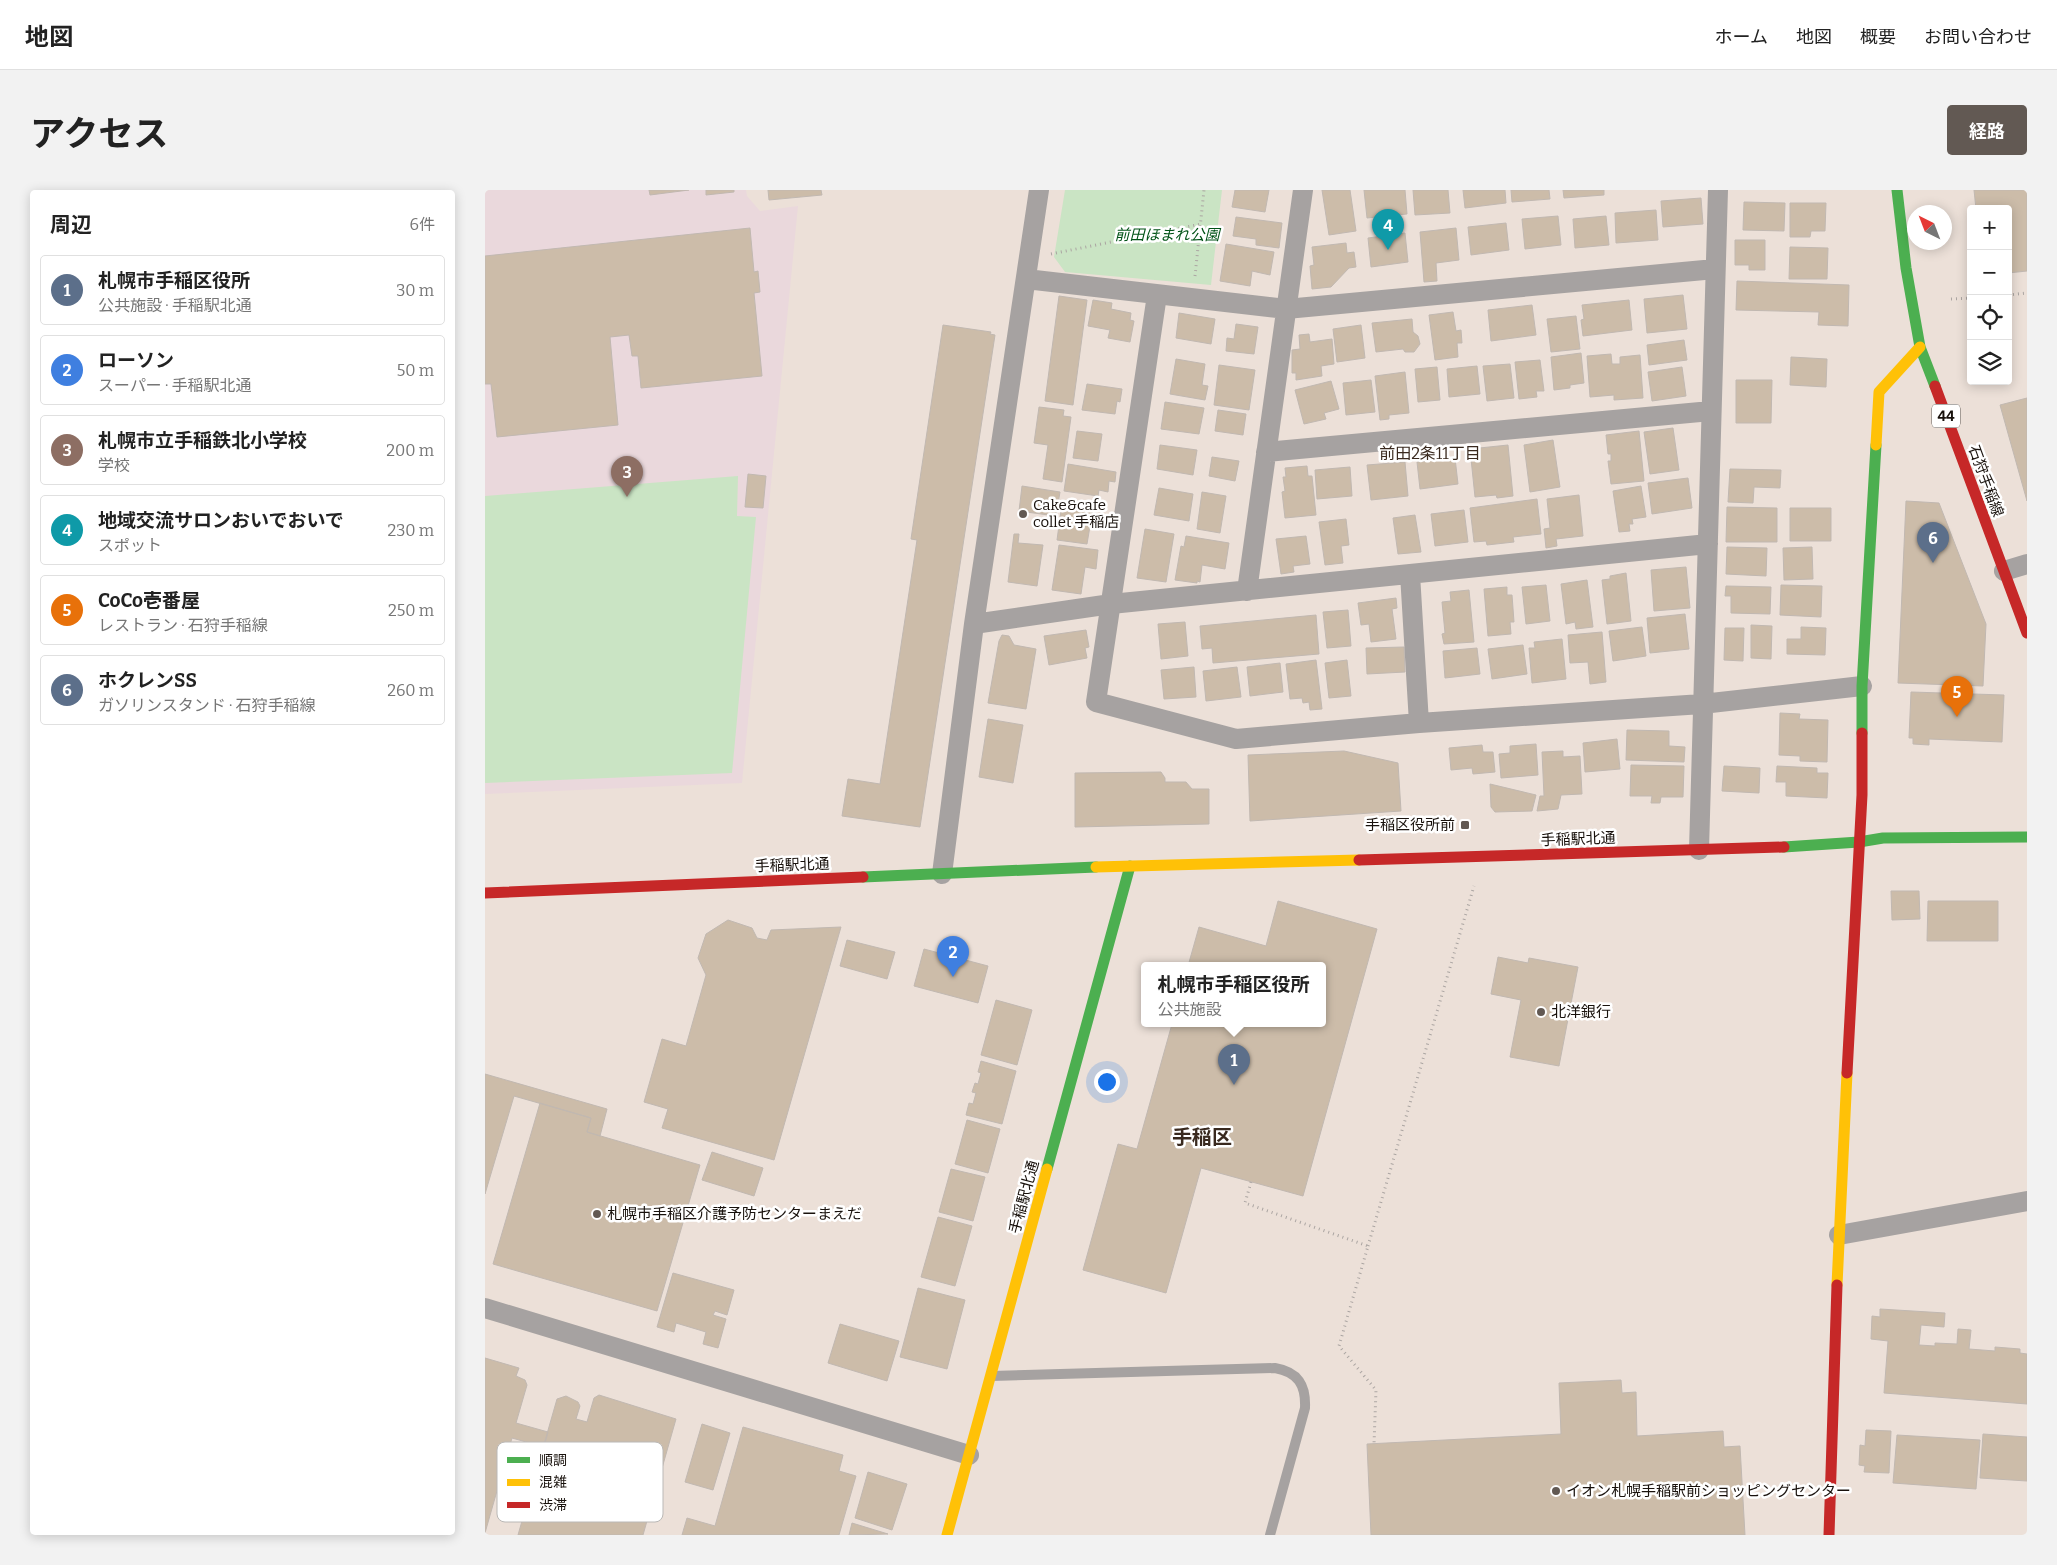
<!DOCTYPE html>
<html lang="ja">
<head>
<meta charset="utf-8">
<style>
	body { margin:0; font-family:Bitter,"Noto Sans JP",serif; background:#f2f2f2; color:#222 }
	.controls { position:absolute; right:15px; top:15px; display:grid; overflow:hidden; border-radius:5px; box-shadow:0 2px 12px #0003 }
	.controls button { width:45px; height:45px; display:grid; place-items:center; padding:0; border:0; border-bottom:1px solid #e0e0e0; background:#fff; color:#222; font:25px sans-serif }
	.compass { position:absolute; left:1422px; top:15px; width:45px; height:45px; border-radius:50%; background:#fff; box-shadow:0 2px 12px #0003; rotate:318deg }
	.you { position:absolute; left:621px; top:891px; width:18px; height:18px; margin:-12px; border:4px solid #fff; border-radius:50%; background:#1a73e8; box-shadow:0 0 0 8px #1a73e833 }
	.badge { display:grid; place-items:center; width:32px; height:32px; border-radius:50%; background:#625953; color:#fff; font-size:16px; font-weight:700 }
	.pin { position:absolute; translate:-50% -41px; filter:drop-shadow(0 1px 2px #0008) }
	.pin::after { content:''; position:absolute; top:26px; width:18px; height:15px; background:inherit; clip-path:polygon(0 0,100% 0,50% 100%) }
	.popup { position:absolute; left:656px; top:772px; width:185px; height:65px; box-sizing:border-box; display:grid; place-content:center; border-radius:5px; background:#fff; filter:drop-shadow(0 1px 4px #0005); font-size:16px; white-space:nowrap; color:#767676 }
	.popup b { font-size:19px; color:#222 }
	.popup::after { content:''; position:absolute; left:50%; top:100%; margin-left:-10px; border:10px solid transparent; border-top-color:#fff }
	.list { margin:0; padding:0; list-style:none }
	h2 { display:flex; justify-content:space-between; align-items:center; height:65px; margin:0; padding:0 20px; font-size:21px }
	h2 small { font-size:16px; font-weight:400; color:#767676 }
	.list li { display:grid; grid-template-columns:32px 1fr auto; gap:15px; align-items:center; box-sizing:border-box; height:70px; margin:0 10px 10px; padding:0 10px; border:1px solid #e0e0e0; border-radius:5px }
	.list b { display:block; font-size:19px; white-space:nowrap }
	.list p { margin:0; font-size:16px; white-space:nowrap; color:#767676 }
	.list em { font-size:16px; font-style:normal; color:#767676 }
	.icon { flex:none; width:28px; height:28px; fill:none; stroke:currentColor; stroke-width:2; stroke-linecap:round; stroke-linejoin:round }
	.map { position:relative; flex:none; width:1542px; height:1345px; overflow:hidden; border-radius:5px }
	header { display:flex; align-items:center; gap:30px; box-sizing:border-box; height:70px; padding:0 25px; background:#fff; border-bottom:1px solid #e0e0e0 }
	header strong { font-size:24px }
	nav { display:flex; gap:28px; margin-inline-start:auto; font-size:18px }
	.intro { display:flex; align-items:center; justify-content:space-between; box-sizing:border-box; height:120px; padding:0 30px }
	h1 { margin:0; font-size:35px }
	.button { padding:12px 22px; border-radius:5px; background:#625953; color:#fff; font-size:18px; font-weight:700 }
	main { display:flex; gap:30px; padding:0 30px }
	aside { flex:1; background:#fff; border-radius:5px; box-shadow:0 2px 12px #0003 }
	.map>svg:first-child { display:block }
</style>
</head>
<body>
<header>
<strong>地図</strong>
<nav><a>ホーム</a><a>地図</a><a>概要</a><a>お問い合わせ</a></nav>
</header>
<div class="intro"><h1>アクセス</h1><a class="button">経路</a></div>
<main>
<aside>
<h2>周辺<small>6件</small></h2>
<ul class="list">
<li><span class="badge" style="background:#5c6f8a">1</span><div><b>札幌市手稲区役所</b><p>公共施設 · 手稲駅北通</p></div><em>30 m</em></li>
<li><span class="badge" style="background:#3f7fe0">2</span><div><b>ローソン</b><p>スーパー · 手稲駅北通</p></div><em>50 m</em></li>
<li><span class="badge" style="background:#8d6e63">3</span><div><b>札幌市立手稲鉄北小学校</b><p>学校</p></div><em>200 m</em></li>
<li><span class="badge" style="background:#0f9aa8">4</span><div><b>地域交流サロンおいでおいで</b><p>スポット</p></div><em>230 m</em></li>
<li><span class="badge" style="background:#e8710a">5</span><div><b>CoCo壱番屋</b><p>レストラン · 石狩手稲線</p></div><em>250 m</em></li>
<li><span class="badge" style="background:#5c6f8a">6</span><div><b>ホクレンSS</b><p>ガソリンスタンド · 石狩手稲線</p></div><em>260 m</em></li>
</ul>
</aside>
<div class="map">
<svg width="1542" height="1345" viewBox="0 0 1542 1345">
	<rect width="100%" height="100%" fill="#ece0d8"/>
	<path fill="#ead8dc" d="M0 0H261L262 6 275 21 313 16 257 593 0 604Z"/>
	<path fill="#cae4c4" d="M580 0H737L726 95 580 82 569 67Z
		M253 286 252 326 271 327 247 583 0 593V306Z"/>
	<path fill="#ccbca9" stroke="#c1b8b1" d="M164 0H204L165 5Z
		M221 0H249V2L221 5Z
		M283 0H336L337 5 284 10Z
		M750 0H784L780 22 747 17Z
		M837 0H865L871 41 844 45Z
		M879 0H920L922 24 882 28Z
		M928 0H963L965 23 930 25Z
		M978 0H1020L1021 13 980 18Z
		M1026 0H1064L1065 9 1027 12Z
		M1078 0H1119V5L1079 8Z
		M1489 0H1542V81L1523 83V19H1491Z
		M1216 8 1218 34 1178 37 1176 11Z
		M1259 12 1300 13 1299 41 1258 40Z
		M1305 13H1341L1340 41H1326L1325 47H1305Z
		M1171 20 1173 50 1131 53 1130 23Z
		M1073 26 1076 55 1040 59 1037 29Z
		M1121 26 1124 55 1090 58 1088 29Z
		M751 27 797 33 794 58 771 55V49L748 46Z
		M1021 33 1024 60 986 65 983 37Z
		M265 38 269 82 273 81 275 102 269 103 277 186 156 198 153 166H147L144 145 125 147 133 235 12 247 6 194H0V66Z
		M971 38 974 70 951 73 952 91 939 92 935 42Z
		M920 43 923 72 886 77 883 48Z
		M1250 50H1280V80H1264V75H1250Z
		M861 53 862 63 869 62 871 77 864 78 846 97 827 99 825 76 829 75 827 57Z
		M741 54 789 62 785 85 767 81 765 96 735 91Z
		M1305 57 1343 58 1342 89H1304Z
		M1252 91 1364 95 1363 136 1333 135 1334 122 1251 120Z
		M1198 105 1202 139 1162 143 1159 109Z
		M574 106 602 110 588 215 560 211Z
		M608 110 627 113 626 119 646 123 645 130 649 131 645 152 623 148 625 140 603 136Z
		M1144 110 1147 140 1098 146 1096 130 1099 129 1097 115Z
		M1047 115 1051 145 1006 151 1003 120Z
		M968 122 971 141 976 140 977 153H972L973 167 950 170 944 125Z
		M694 123 730 129 726 154 691 148Z
		M1091 126 1095 159 1066 162 1062 129Z
		M927 129 928 142 933 146 935 154 929 162H920L918 159 891 162 887 133Z
		M751 134 773 137 769 164 741 161 742 148 749 149Z
		M458 135 506 142 505 144 510 145 435 637 357 626 363 589 395 594 432 350 426 349Z
		M876 135 880 168 852 172 848 139Z
		M824 144 825 152 847 149 849 174 836 176 837 186 811 190V183H807V160L815 159 814 145Z
		M1199 150 1202 170 1164 175 1162 155Z
		M1096 163 1099 193 1085 195V198L1069 200 1066 167Z
		M1126 164 1127 174H1135V167L1155 165 1158 208 1129 210V205L1105 207 1102 166Z
		M1306 167 1342 169 1341 197 1305 195Z
		M691 169 720 174 717 195 723 196 720 210 685 204Z
		M1055 170 1059 201H1051L1052 207 1034 209 1030 172Z
		M1025 174 1029 208 1002 211 998 176Z
		M734 175 770 180 764 220 729 215Z
		M992 176 995 204 964 207 962 179Z
		M952 177 955 210 933 212 930 179Z
		M1197 177 1201 206 1167 211 1163 182Z
		M920 182 924 223 904 225V229L895 230 890 186Z
		M886 190 890 222 861 225 858 193Z
		M1251 190H1287L1286 233H1251Z
		M846 191 854 219 839 223 841 229 819 234 810 200Z
		M602 194 637 199 635 212 632 211 630 224 597 220Z
		M1542 208V311L1515 215Z
		M680 212 719 218 714 244 676 239Z
		M554 217 579 220 578 226 586 227 577 292 558 289 563 255 549 253Z
		M733 220 761 224 758 245 730 241Z
		M1188 238 1194 280 1165 284 1159 242Z
		M592 241 617 244 613 271 588 268Z
		M1154 241 1159 291 1126 294 1123 271H1126V264H1123L1121 245Z
		M1068 250 1075 297 1045 302 1039 255Z
		M675 255 712 260 708 285 672 279Z
		M1023 255 1028 306 1012 308 1011 305 990 307 985 259Z
		M727 267 754 271 750 291 724 286Z
		M970 268 973 294 935 299 932 272Z
		M920 272 923 306 886 310 882 275Z
		M583 274 631 282 630 292 624 291 623 302 614 300 613 306 579 301Z
		M822 276 823 286H827L831 325 800 328 797 302 800 301 798 287H801L800 278Z
		M865 277 867 306 832 309 830 280Z
		M1245 279 1296 280 1295 298 1269 297 1268 313 1243 312Z
		M263 284 281 286 278 318 260 317Z
		M1203 288 1207 318 1167 324 1163 293Z
		M537 296 575 302 571 326 534 321Z
		M1156 296 1161 327 1147 329 1148 334H1144L1145 341 1134 342 1128 301Z
		M674 298 708 304 704 331 669 325Z
		M717 302 741 306 735 343 712 339Z
		M1094 305 1098 346 1071 349 1072 356 1061 358 1059 339 1065 338 1062 309Z
		M1052 309 1056 344 1028 347 1029 352 1002 355 1001 351 989 352 985 318Z
		M1421 311 1454 313 1501 434 1498 496 1413 493Z
		M577 313 608 318 602 354 572 350Z
		M1242 317 1292 318V352H1241Z
		M1305 318H1346V351H1305Z
		M979 320 983 352 950 356 946 324Z
		M930 325 936 362 913 364 908 328Z
		M861 329 864 355 856 356 858 373 840 375 834 332Z
		M660 339 689 344 681 392 652 388Z
		M529 344H534L533 353 558 355 552 396 523 392Z
		M701 346 744 353 740 379 717 375 715 392 712 391V393L690 390 696 356 699 357Z
		M821 346 825 374 808 376 809 382 796 384 791 349Z
		M574 355 613 360 611 379 600 377 596 404 567 400Z
		M1242 357 1282 358 1281 386 1241 384Z
		M1327 357 1328 389 1299 390 1298 358Z
		M1201 377 1205 418 1169 421 1166 380Z
		M1141 383 1146 431 1122 434 1117 390 1125 389V386Z
		M1102 390 1108 437 1091 439 1090 432 1081 434 1076 394Z
		M1061 395 1065 431 1041 434 1037 397Z
		M1296 395 1337 396 1336 427 1295 425Z
		M1241 396 1286 397 1285 424 1246 423V406H1240Z
		M1022 397V405H1027L1029 432H1025L1026 444 1003 446 999 399Z
		M984 400 989 452 959 454 957 444 960 443 957 412 966 411 965 402Z
		M911 408 912 418 907 419 911 449 886 452 884 434 876 435 873 413Z
		M863 420 866 456 842 458 838 422Z
		M1200 424 1204 459 1165 463 1162 428Z
		M831 425 834 464 728 473 727 458 717 459 715 436Z
		M700 432 703 466 676 469 673 434Z
		M1266 435 1287 436 1286 469 1266 468Z
		M1157 437 1161 466 1128 471 1124 441Z
		M1316 437 1341 438 1340 465 1302 464V449H1316Z
		M1240 438H1259L1258 471 1239 470Z
		M601 440 604 457 600 458 602 468 564 475 559 446Z
		M1117 442 1121 492 1105 494 1103 472 1085 473 1083 445Z
		M517 445 524 446 529 455 551 459 541 519 503 513 514 451Z
		M1077 449 1081 489 1047 493 1044 458H1050L1049 452Z
		M1038 455 1042 484 1007 489 1003 459Z
		M919 457 920 482 882 484 881 458Z
		M992 458 995 484 960 488 958 461Z
		M831 470 837 519 825 520 824 512 818 513 817 508 805 509 801 474Z
		M862 470 866 506 844 508 840 473Z
		M795 473 798 502 765 506 762 477Z
		M709 477 711 507 679 509 676 480Z
		M752 477 756 507 721 511 718 481Z
		M1426 502 1519 505 1517 552 1444 549V555L1428 554V548H1424Z
		M1295 523 1315 524 1314 529 1343 530 1342 572 1315 571V566L1294 565Z
		M503 529 538 535 528 593 494 587Z
		M1142 540 1184 541V556L1200 557 1199 572 1141 570Z
		M1132 549 1135 579 1100 582 1098 553Z
		M1051 554 1053 585 1016 588 1014 564 1025 563V556Z
		M997 555 998 562H1008L1010 582 988 584 987 578 966 580 964 558Z
		M859 561 913 573 916 621 765 631 763 565Z
		M1078 561V567L1095 566 1097 604 1076 605 1073 619 1052 621 1055 606H1059L1057 562Z
		M1146 575 1199 576 1198 607H1176L1175 613H1166L1167 606H1145Z
		M1239 576 1275 578 1274 603 1237 601Z
		M1292 576 1332 578V583H1343L1342 608 1301 606V592H1291Z
		M676 582 680 588V592H701L707 599H724V634L590 637V583Z
		M1005 594 1051 605 1047 621 1010 622 1006 617Z
		M1406 701H1434L1435 729 1407 730Z
		M793 711 892 739 818 1006 716 978 681 1103 598 1080 633 954 652 959 687 834H838V776H703L714 737 781 756Z
		M1443 711H1513V751H1442Z
		M243 730 267 738 272 748 282 750 286 740 356 737 289 970 177 938 183 919 159 912 177 849 201 856 221 785 213 768 221 744Z
		M362 750 410 762 402 789 355 776Z
		M439 759 503 776 493 813 429 796Z
		M1013 767 1043 773 1044 768 1093 777 1074 876 1025 867 1036 810 1006 804Z
		M511 810 547 820 532 875 496 865Z
		M496 871 531 881 517 934 481 925 484 913 488 914 491 903 487 902 490 893 493 894 496 883 493 882Z
		M0 884 122 919 115 946 102 942 106 928 29 906 0 1004Z
		M55 913 106 928 102 942 215 975 172 1121 8 1074Z
		M482 930 515 939 503 983 470 974Z
		M227 962 278 978 269 1006 217 990Z
		M466 979 500 987 488 1031 454 1022Z
		M453 1027 487 1036 470 1096 436 1087Z
		M188 1083 249 1100 242 1125 230 1121 228 1125 241 1129 233 1158 218 1154 221 1142 191 1133 189 1142 172 1137Z
		M433 1098 480 1110 462 1179 415 1167Z
		M1395 1119 1460 1123 1459 1137 1436 1135 1434 1155 1450 1156V1153L1472 1154 1473 1139 1486 1140 1484 1159 1510 1161V1157L1535 1159V1163L1542 1164V1214L1399 1203 1403 1151 1386 1149 1387 1126 1395 1127Z
		M355 1134 414 1151 402 1191 343 1173Z
		M0 1168 34 1178 31 1186 40 1190 42 1195 31 1233 63 1242 59 1257 27 1248 0 1343Z
		M1136 1190 1137 1203 1151 1202 1152 1246 1238 1241 1239 1257 1255 1256 1260 1345H886L882 1254 1076 1244 1074 1193Z
		M114 1205 191 1229 158 1345H33L72 1209 81 1206 93 1212 95 1216 91 1229 102 1232 109 1208Z
		M217 1234 245 1243 228 1300 200 1292Z
		M258 1237 358 1265 354 1281 371 1286 354 1345H197L202 1328 230 1336Z
		M1381 1240 1406 1241 1404 1283 1379 1282 1380 1276 1374 1275 1375 1255 1380 1256Z
		M1498 1244 1542 1247V1291L1495 1288Z
		M1412 1245 1495 1250 1491 1299 1408 1293Z
		M383 1282 422 1294 407 1340 370 1328Z
		M367 1333 403 1344 364 1345Z"/>
	<g fill="none" stroke-linecap="round" stroke-linejoin="round">
		<path stroke="#aba5a2" stroke-width="3" stroke-dasharray="1 4" stroke-linecap="butt" d="M566 64 716 34
			M710 86 719 0
			M1523 105 1542 103
			M1466 109 1486 108
			M766 992 760 1013 883 1056 854 1156 891 1200 889 1254
			M883 1056 989 696"/>
		<path stroke="#a6a2a1" stroke-width="10" d="M507 1186 790 1178C813 1182 821 1195 820 1218L785 1345"/>
		<path stroke="#a6a2a1" stroke-width="20" d="M541 89 801 119 1230 79
			M672 105 611 512 751 549 934 533 1217 514 1377 496
			M781 262 1226 221
			M1519 381 1542 374
			M925 384 934 533
			M762 401 818 0
			M489 434 626 414 1223 354
			M1214 660 1233 0
			M457 684 489 434 554 0
			M1354 1045 1542 1011
			M0 1118 484 1265"/>
		<path stroke="#4caf50" stroke-width="11" d="M1412 0 1421 78 1435 157 1450 196
			M1377 543V496L1391 255
			M1299 657 1374 652 1398 648 1542 647
			M378 687 611 677
			M562 979 645 676"/>
		<path stroke="#ffc107" stroke-width="11" d="M1391 255 1394 202 1435 157
			M611 677 874 670
			M1352 1095 1362 883
			M462 1345 562 979"/>
		<path stroke="#c62828" stroke-width="11" d="M1450 196 1542 443
			M874 670 1299 657
			M0 703 378 687
			M1362 883 1377 605V543
			M1344 1345 1352 1095"/>
	</g>
	<g fill="#625953" stroke="#fff" stroke-width="2">
		<circle cx="538" cy="324" r="5"/>
		<rect x="975" y="630" width="10" height="10" rx="2.5"/>
		<circle cx="1056" cy="822" r="5"/>
		<circle cx="112" cy="1024" r="5"/>
		<circle cx="1071" cy="1301" r="5"/>
	</g>
	<g text-anchor="middle" stroke-width="5" stroke-linejoin="round" paint-order="stroke">
		<rect fill="#fff" stroke="#5d5855" stroke-width="1" x="1447" y="214.5" width="28" height="23" rx="4"/>
		<g font-size="14" font-weight="bold" fill="#18110c">
			<text x="1461" y="231">44</text>
		</g>
		<g font-size="15" font-style="italic" fill="#005216" stroke="#fff">
			<text x="682" y="50">前田ほまれ公園</text>
		</g>
		<g font-size="15" fill="#18110c" stroke="#fff">
			<text transform="translate(1501 291) rotate(70)" y="5">石狩手稲線</text>
			<text transform="translate(1093 649) rotate(-2)" y="5">手稲駅北通</text>
			<text transform="translate(307 675) rotate(-2)" y="5">手稲駅北通</text>
			<text transform="translate(539 1007) rotate(-75)" y="5">手稲駅北通</text>
		</g>
		<g font-size="15" fill="#18110c" stroke="#fff" text-anchor="start">
			<text x="548" y="320">Cake&amp;cafe<tspan x="548" dy="17">collet 手稲店</tspan></text>
			<text x="970" y="640" text-anchor="end">手稲区役所前</text>
			<text x="1066" y="827">北洋銀行</text>
			<text x="122" y="1029">札幌市手稲区介護予防センターまえだ</text>
			<text x="1081" y="1306">イオン札幌手稲駅前ショッピングセンター</text>
		</g>
		<g font-size="16" fill="#39291e" stroke="#fff">
			<text x="945" y="269">前田2条11丁目</text>
		</g>
		<g font-size="20" font-weight="bold" fill="#39291e" stroke="#fff">
			<text x="717" y="954">手稲区</text>
		</g>
	</g>
	<rect x="12" y="1252" width="166" height="80" rx="8" fill="#fff" stroke="#bab8b6" stroke-width="1"/>
	<rect x="22" y="1267" width="23" height="6" fill="#4caf50"/>
	<rect x="22" y="1289" width="23" height="7" fill="#ffc107"/>
	<rect x="22" y="1312" width="23" height="6" fill="#c62828"/>
	<g font-size="14" fill="#18110c">
		<text x="54" y="1275">順調</text>
		<text x="54" y="1297">混雑</text>
		<text x="54" y="1320">渋滞</text>
	</g>
</svg>
<div class="controls">
<button>+</button>
<button>−</button>
<button><svg class="icon" aria-label="locate" viewBox="0 0 24 24"><circle cx="12" cy="12" r="6"/><path d="M12 2v4M12 18v4M2 12h4M18 12h4"/></svg></button>
<button><svg class="icon" aria-label="layers" viewBox="0 0 24 24"><path d="M12 4l9 5-9 5-9-5zM3 14l9 5 9-5"/></svg></button>
</div>
<svg class="compass" viewBox="-18 -18 36 36"><path d="M0-13l5 13h-10z" fill="#e53935"/><path d="M0 13l5-13h-10z" fill="#767676"/></svg>
<div class="you"></div>
<div class="pin badge" style="left:749px;top:895px;background:#5c6f8a">1</div>
<div class="popup"><b>札幌市手稲区役所</b>公共施設</div>
<div class="pin badge" style="left:468px;top:787px;background:#3f7fe0">2</div>
<div class="pin badge" style="left:142px;top:307px;background:#8d6e63">3</div>
<div class="pin badge" style="left:903px;top:60px;background:#0f9aa8">4</div>
<div class="pin badge" style="left:1472px;top:527px;background:#e8710a">5</div>
<div class="pin badge" style="left:1448px;top:373px;background:#5c6f8a">6</div>
</div>
</main>
</body>
</html>
